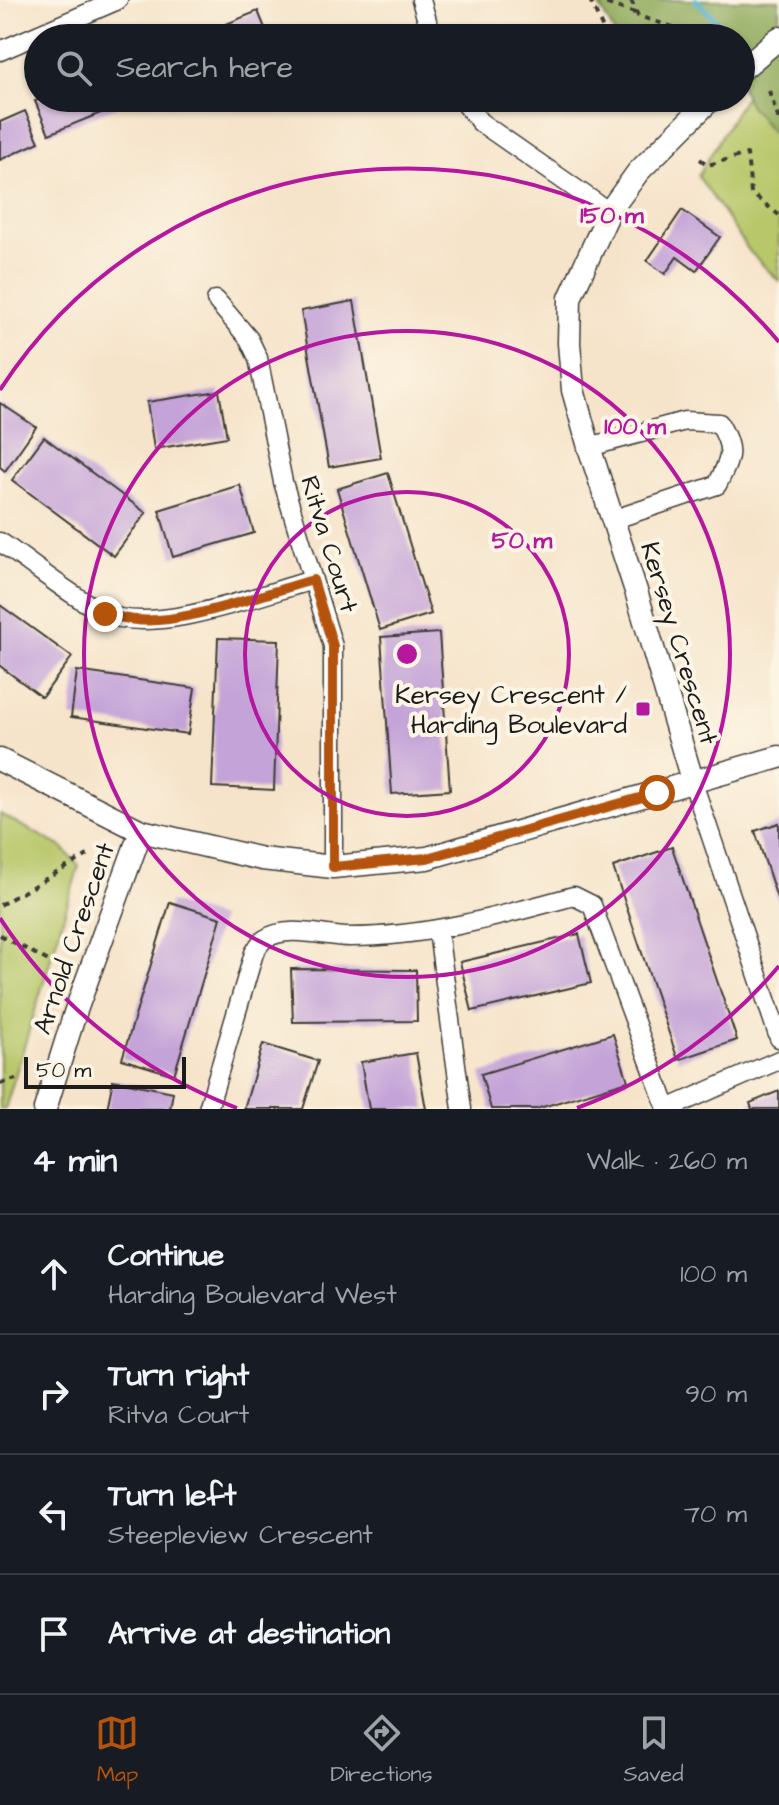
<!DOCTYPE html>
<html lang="en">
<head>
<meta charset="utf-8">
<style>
	body { margin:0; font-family:"Architects Daughter",sans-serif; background:#242831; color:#f1f3f6 }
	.scale { position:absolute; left:24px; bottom:20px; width:162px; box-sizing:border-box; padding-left:8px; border:4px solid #1c1c1c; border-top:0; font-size:22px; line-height:28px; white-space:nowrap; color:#1c1c1c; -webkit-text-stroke:6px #fcf5e5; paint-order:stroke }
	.stop { position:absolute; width:24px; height:24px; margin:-18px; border:6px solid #b45309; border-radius:50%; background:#fff }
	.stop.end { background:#b45309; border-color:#fff; box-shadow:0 2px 8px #0008 }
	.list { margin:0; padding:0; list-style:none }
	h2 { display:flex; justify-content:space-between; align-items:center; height:104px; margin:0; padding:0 32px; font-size:34px }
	h2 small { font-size:26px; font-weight:400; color:#9ea1a6 }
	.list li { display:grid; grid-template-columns:52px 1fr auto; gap:24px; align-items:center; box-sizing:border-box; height:120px; padding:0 32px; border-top:2px solid #363941 }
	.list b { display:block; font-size:30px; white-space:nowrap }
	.list p { margin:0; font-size:26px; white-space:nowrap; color:#9ea1a6 }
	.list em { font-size:26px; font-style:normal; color:#9ea1a6 }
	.icon { flex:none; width:44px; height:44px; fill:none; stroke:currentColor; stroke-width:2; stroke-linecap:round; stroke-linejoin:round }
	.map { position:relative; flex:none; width:779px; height:1109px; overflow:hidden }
	.search { position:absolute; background:#171b24; box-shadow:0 2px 6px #0004; left:24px; right:24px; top:24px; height:88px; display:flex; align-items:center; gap:20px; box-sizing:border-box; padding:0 28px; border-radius:44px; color:#9ea1a6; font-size:30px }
	.sheet { height:584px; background:#171b24 }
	nav { display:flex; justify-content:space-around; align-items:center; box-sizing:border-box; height:112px; border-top:2px solid #363941; background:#171b24; font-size:22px; color:#9ea1a6 }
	nav a { display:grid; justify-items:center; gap:4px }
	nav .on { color:#b45309 }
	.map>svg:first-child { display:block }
</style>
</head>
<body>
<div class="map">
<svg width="779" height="1109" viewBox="0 0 779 1109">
	<rect width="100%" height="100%" fill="#fcf5e5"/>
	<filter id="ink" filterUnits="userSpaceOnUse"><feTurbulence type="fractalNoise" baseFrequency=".0125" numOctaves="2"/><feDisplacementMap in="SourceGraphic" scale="16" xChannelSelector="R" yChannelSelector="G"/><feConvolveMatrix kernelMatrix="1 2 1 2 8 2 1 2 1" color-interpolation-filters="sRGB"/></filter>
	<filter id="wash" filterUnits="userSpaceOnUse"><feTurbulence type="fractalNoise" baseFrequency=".006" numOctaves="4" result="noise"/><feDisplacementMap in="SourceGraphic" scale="32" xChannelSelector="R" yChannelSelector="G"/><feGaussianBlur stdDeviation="1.8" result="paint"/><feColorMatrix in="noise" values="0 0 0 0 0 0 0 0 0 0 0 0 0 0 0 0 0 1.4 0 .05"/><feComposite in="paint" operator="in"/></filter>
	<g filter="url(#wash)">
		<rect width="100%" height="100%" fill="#f6e4ca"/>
		<path fill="#b8c76a" stroke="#6a7243" stroke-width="2" d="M779 73V281L750 252 698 176 748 91Z
			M0 814 62 847 79 866 5 1109H0Z"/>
		<path fill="#92ac5e" stroke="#57643d" stroke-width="2" d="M596 0H779V141L750 106 741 87V38H617Z"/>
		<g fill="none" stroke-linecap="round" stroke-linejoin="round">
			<path stroke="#48afc7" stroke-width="6" d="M696 0 733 37"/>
		</g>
		<g id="blocks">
			<path fill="#c4a4d8" d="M258 11 269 38H192Z
				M43 98H138L49 134 35 101Z
				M25 111 39 142 0 160V122Z
				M682 210 720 237 696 271 677 257 665 274 647 261Z
				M354 301 381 458 329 467 301 311Z
				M219 391 227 437 154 449 147 402Z
				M0 403 36 427 5 471 0 467Z
				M44 437 146 513 114 556 12 480Z
				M388 473 431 614 380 630 337 489Z
				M240 485 254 533 173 557 159 510Z
				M0 605 72 657 42 697 0 666Z
				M439 633 450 790 392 794 381 637Z
				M218 638 279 640 274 790 212 787Z
				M77 671 195 688 188 734 71 717Z
				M779 823V901H778L755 831Z
				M672 847 737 1040 678 1060 613 867Z
				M170 902 221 918 174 1075 122 1059Z
				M579 934 591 983 472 1011 460 962Z
				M291 969 416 970 417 1021 293 1022Z
				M613 1034 628 1081 536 1109H491L481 1074Z
				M263 1044 318 1061 303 1109H244Z
				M416 1053 426 1109H369L361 1062Z
				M113 1080 173 1092 170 1109H107Z
				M779 1091V1109H752L750 1103Z"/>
		</g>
	</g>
	<g filter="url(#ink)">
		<use href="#blocks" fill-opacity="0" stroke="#3d3a36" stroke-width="2"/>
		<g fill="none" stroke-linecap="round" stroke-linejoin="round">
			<g stroke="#3d3a36" stroke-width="21">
				<path id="minor" d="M421 0 432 38
					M0 51 118 0
					M461 98 480 122 609 212
					M216 300 249 339 258 358 283 482 333 646V867
					M589 447 685 421 719 423C735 451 731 457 717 485L612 520
					M0 542C34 565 66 593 102 612 152 638 261 594 313 580
					M693 783 779 1038
					M438 931 462 1109
					M208 1109 254 953C257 948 260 942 265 939 288 924 325 937 350 937 427 937 501 916 574 896L592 905 667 1109
					M667 1109 779 1060"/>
			</g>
			<g stroke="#3d3a36" stroke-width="25">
				<path id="tertiary" d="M741 70 779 38
					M0 760 141 831 262 859 333 867 427 858 779 757
					M693 783 636 591 589 447 573 390 569 343 570 298 609 212 638 172 712 98
					M45 1109 75 1013 141 831"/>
			</g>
			<path stroke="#3d3a36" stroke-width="4" stroke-dasharray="6 6" stroke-linecap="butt" d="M590 0 607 38
				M595 0 638 14
				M631 0 638 16 708 38
				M769 91 779 120
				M639 98 647 107
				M700 159 708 165 747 154 751 193 779 215
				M0 905 88 855
				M0 935 54 964
				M0 1084 16 1079"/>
			<use href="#minor" stroke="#fff" stroke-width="18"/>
			<use href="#tertiary" stroke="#fff" stroke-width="22"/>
		</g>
	</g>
	<g fill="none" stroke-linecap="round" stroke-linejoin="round" filter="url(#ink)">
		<path stroke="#b45309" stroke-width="10" d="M105 614C116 616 126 619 136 620 185 625 264 593 313 580L333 646V867L427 858 657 793"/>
	</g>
	<g fill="none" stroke="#b5179e" stroke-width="4">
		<circle cx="407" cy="654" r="162"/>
		<circle cx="407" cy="654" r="323"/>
		<path d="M779 966A485 485 0 0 1 577 1108M237 1108A485 485 0 0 1 0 918M0 390A485 485 0 0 1 779 342"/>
	</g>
	<rect fill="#b5179e" stroke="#fcf5e5" stroke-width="3" x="635" y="701" width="16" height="16" rx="4"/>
	<g text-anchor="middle" stroke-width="8" stroke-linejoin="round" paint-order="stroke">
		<g font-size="26" fill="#1c1c1c" stroke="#fcf5e5">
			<text transform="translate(330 544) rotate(73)" y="9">Ritva Court</text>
			<text transform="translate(680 643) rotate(73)" y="9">Kersey Crescent</text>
			<text transform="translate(73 938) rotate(-71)" y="9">Arnold Crescent</text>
		</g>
		<g font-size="26" fill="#1c1c1c" stroke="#fcf5e5" text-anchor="end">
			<text x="627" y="703">Kersey Crescent /<tspan x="627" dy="30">Harding Boulevard</tspan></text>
		</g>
	</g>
	<circle cx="407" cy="654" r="12" fill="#b5179e" stroke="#fcf5e5" stroke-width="4"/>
	<g font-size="24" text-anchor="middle" font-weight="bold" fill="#b5179e" stroke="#fcf5e5" stroke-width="8" stroke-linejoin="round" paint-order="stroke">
		<text x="612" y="223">150 m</text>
		<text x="635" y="434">100 m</text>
		<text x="522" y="548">50 m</text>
	</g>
</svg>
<div class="scale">50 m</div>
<div class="stop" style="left:657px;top:793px"></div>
<div class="stop end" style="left:105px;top:614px"></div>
<div class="search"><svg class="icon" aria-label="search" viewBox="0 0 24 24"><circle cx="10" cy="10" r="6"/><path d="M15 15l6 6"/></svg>Search here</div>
</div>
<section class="sheet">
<h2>4 min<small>Walk · 260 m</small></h2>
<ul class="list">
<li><svg class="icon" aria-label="ahead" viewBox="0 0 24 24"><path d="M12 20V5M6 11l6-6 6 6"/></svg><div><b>Continue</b><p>Harding Boulevard West</p></div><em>100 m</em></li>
<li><svg class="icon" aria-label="right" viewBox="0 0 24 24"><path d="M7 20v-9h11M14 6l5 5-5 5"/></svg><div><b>Turn right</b><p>Ritva Court</p></div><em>90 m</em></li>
<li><svg class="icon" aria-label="left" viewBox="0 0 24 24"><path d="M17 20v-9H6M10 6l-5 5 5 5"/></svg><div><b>Turn left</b><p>Steepleview Crescent</p></div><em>70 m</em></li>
<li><svg class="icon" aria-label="arrive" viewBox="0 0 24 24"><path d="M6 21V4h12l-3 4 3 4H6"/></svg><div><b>Arrive at destination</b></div></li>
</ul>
</section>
<nav>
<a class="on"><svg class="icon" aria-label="map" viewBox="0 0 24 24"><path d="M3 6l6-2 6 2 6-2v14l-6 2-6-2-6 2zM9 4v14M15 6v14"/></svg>Map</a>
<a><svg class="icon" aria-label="directions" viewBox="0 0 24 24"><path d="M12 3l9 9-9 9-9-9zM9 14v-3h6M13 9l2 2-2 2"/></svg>Directions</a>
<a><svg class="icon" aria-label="saved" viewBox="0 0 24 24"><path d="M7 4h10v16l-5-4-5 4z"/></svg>Saved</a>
</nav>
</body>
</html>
